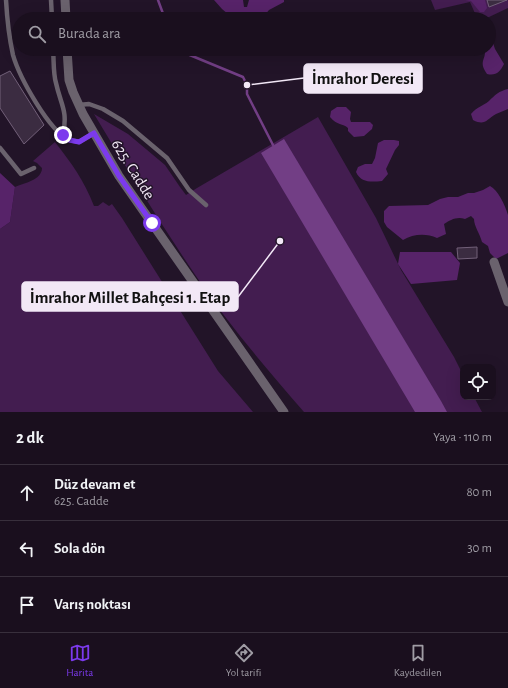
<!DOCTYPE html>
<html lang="tr">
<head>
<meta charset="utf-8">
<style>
	body { margin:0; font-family:"Alegreya Sans",sans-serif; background:#231827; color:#f1f3f6 }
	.controls { position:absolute; right:12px; bottom:12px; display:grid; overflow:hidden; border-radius:8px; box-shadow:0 4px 16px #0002 }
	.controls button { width:36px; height:36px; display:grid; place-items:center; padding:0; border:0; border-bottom:1px solid #382f3c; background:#1a0f1e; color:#f1f3f6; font:20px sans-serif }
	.stop { position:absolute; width:12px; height:12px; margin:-9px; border:3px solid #7c3aed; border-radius:50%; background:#fff }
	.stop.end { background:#7c3aed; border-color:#fff; box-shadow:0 1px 4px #0008 }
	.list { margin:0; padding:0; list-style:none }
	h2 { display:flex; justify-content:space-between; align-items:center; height:52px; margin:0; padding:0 16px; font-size:17px }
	h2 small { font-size:13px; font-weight:400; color:#9f9ca4 }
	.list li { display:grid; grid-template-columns:26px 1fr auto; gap:12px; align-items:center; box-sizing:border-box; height:56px; padding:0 16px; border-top:1px solid #382f3c }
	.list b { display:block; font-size:15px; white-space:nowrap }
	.list p { margin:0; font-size:13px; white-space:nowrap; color:#9f9ca4 }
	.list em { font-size:13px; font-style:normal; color:#9f9ca4 }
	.icon { flex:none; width:22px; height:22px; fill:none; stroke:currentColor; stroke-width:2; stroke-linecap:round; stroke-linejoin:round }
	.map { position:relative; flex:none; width:508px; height:412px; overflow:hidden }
	.search { position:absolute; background:#1a0f1e; box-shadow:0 4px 16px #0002; left:12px; right:12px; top:12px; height:44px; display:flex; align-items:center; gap:10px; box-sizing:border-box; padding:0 14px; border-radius:22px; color:#9f9ca4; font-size:15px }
	.sheet { height:220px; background:#1a0f1e }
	nav { display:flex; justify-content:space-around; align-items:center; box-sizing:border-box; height:56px; border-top:1px solid #382f3c; background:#1a0f1e; font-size:11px; color:#9f9ca4 }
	nav a { display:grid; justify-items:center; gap:2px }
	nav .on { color:#7c3aed }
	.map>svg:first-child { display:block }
</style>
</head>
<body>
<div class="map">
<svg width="508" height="412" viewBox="0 0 508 412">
	<rect width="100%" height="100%" fill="#221428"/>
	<path fill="#431d50" d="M431 0H508V8L489 17 477 18 470 2 435 10Z
		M94 114 128 134 165 165 180 187 186 195 197 188 318 117 376 218 401 270 454 357 463 375V397H474L482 412H304C266 368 228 324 196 276 160 223 127 169 94 114Z
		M55 142C72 164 84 180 94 206H98L103 202 109 206 112 204 122 218 218 371 253 412H0V229L10 222 15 187C24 183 42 180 42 168L37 163 33 161Z"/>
	<path fill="#572369" d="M214 0H243L244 7H247L249 0H284V2L269 10 263 17 259 19H234L222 9Z
		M465 0H485L487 8 484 12H480L471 1Z
		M489 31 495 49 504 64C500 72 496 76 487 74 478 61 486 61 485 49H489Z
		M508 89V109C504 111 500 112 496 114 486 120 485 126 473 120L471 114C478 106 483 106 489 101 495 95 499 91 508 89Z
		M337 107H346L351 112 350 119 351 122H370L373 125 372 129 364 136 354 137 348 131V128C343 123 337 126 330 117L331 111Z
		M384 140H394L399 141V145L395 150 386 169 388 174 382 181C371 182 361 183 356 172L358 167 365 164H372L375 158 378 143Z
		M0 173 15 187 10 222 0 229Z
		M490 186C498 190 505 205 508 215 508 220 508 245 508 253L496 259 490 253 488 246 482 242C480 234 474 226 474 219L471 216 465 219C457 216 450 220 444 224L446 234 437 238C426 233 413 234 403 240L387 227 384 222V211L389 206 428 205 440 199 448 197H458L468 193H474L483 190Z
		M400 252H451L460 263 457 280 411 284 398 264Z"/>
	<path fill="#723e85" d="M284 139 441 401 447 412H415L261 153Z"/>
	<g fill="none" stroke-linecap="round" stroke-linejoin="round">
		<path stroke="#723e85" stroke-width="2.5" d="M158 0 165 19
			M179 49 180 51 243 77 247 85V94L273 145"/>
	</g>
	<path fill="#3b2c41" stroke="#726079" d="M487 0H507L489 7Z
		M10 71 44 125 24 144 0 108V76Z
		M477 247V258L458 259 457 248Z"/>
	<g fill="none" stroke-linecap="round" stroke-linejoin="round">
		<path stroke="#6a626d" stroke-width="4.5" d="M6 0C7 18 9 37 13 55 19 76 49 132 70 140 73 141 76 141 79 142L94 133
			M51 0 52 19
			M53 49C54 60 53 73 56 83 61 106 68 110 63 135
			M78 105 89 104 103 109 123 121 167 158 189 190 206 205
			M0 148 21 174 34 168"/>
		<path stroke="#6a626d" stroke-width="9" d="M65 0 66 19
			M67 49 69 80 73 92 83 114 119 176 284 412
			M494 262 508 302"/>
	</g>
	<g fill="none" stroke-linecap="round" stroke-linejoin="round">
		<path stroke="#7c3aed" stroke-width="5" d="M63 135 69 140 79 142 94 133 119 176 152 223"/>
	</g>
	<g text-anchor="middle" stroke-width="3" stroke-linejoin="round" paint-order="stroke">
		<g font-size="16" fill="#f2e8f6" stroke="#221428">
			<text transform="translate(134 169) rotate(58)" y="6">625. Cadde</text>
		</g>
	</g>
	<path fill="none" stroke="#f2e8f6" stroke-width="1.5" d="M247 85L304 78M280 241L238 297"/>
	<g fill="#f2e8f6" stroke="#221428" stroke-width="1.5">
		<circle cx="247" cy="85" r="4"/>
		<circle cx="280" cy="241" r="4"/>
	</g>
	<g fill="#f2e8f6" stroke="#f2e8f6" stroke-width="1.5">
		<rect x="304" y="64" width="118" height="29" rx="4"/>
		<rect x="22" y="282" width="216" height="29" rx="4"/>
	</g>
	<g font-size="17" text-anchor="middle" font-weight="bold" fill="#111">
		<text x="363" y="84">İmrahor Deresi</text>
		<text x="130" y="303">İmrahor Millet Bahçesi 1. Etap</text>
	</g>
</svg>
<div class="controls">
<button><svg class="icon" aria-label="locate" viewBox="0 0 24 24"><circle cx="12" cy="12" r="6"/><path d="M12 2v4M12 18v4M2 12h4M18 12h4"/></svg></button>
</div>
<div class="stop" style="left:152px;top:223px"></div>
<div class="stop end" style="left:63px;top:135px"></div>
<div class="search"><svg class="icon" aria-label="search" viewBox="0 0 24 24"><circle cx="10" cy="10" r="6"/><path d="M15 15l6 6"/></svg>Burada ara</div>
</div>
<section class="sheet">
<h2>2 dk<small>Yaya · 110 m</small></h2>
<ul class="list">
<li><svg class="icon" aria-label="ahead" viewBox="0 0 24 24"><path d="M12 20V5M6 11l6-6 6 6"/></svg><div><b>Düz devam et</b><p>625. Cadde</p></div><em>80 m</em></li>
<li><svg class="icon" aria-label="left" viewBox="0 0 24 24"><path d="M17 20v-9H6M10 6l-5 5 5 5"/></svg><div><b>Sola dön</b></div><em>30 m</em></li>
<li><svg class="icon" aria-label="arrive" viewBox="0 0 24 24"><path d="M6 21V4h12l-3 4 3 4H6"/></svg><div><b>Varış noktası</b></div></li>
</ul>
</section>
<nav>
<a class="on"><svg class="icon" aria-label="map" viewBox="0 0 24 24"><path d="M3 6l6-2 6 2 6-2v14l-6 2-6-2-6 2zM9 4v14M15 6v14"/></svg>Harita</a>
<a><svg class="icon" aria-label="directions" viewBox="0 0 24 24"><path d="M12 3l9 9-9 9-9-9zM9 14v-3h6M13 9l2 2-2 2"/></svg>Yol tarifi</a>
<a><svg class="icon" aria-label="saved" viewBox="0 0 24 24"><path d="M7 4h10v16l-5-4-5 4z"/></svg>Kaydedilen</a>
</nav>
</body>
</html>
